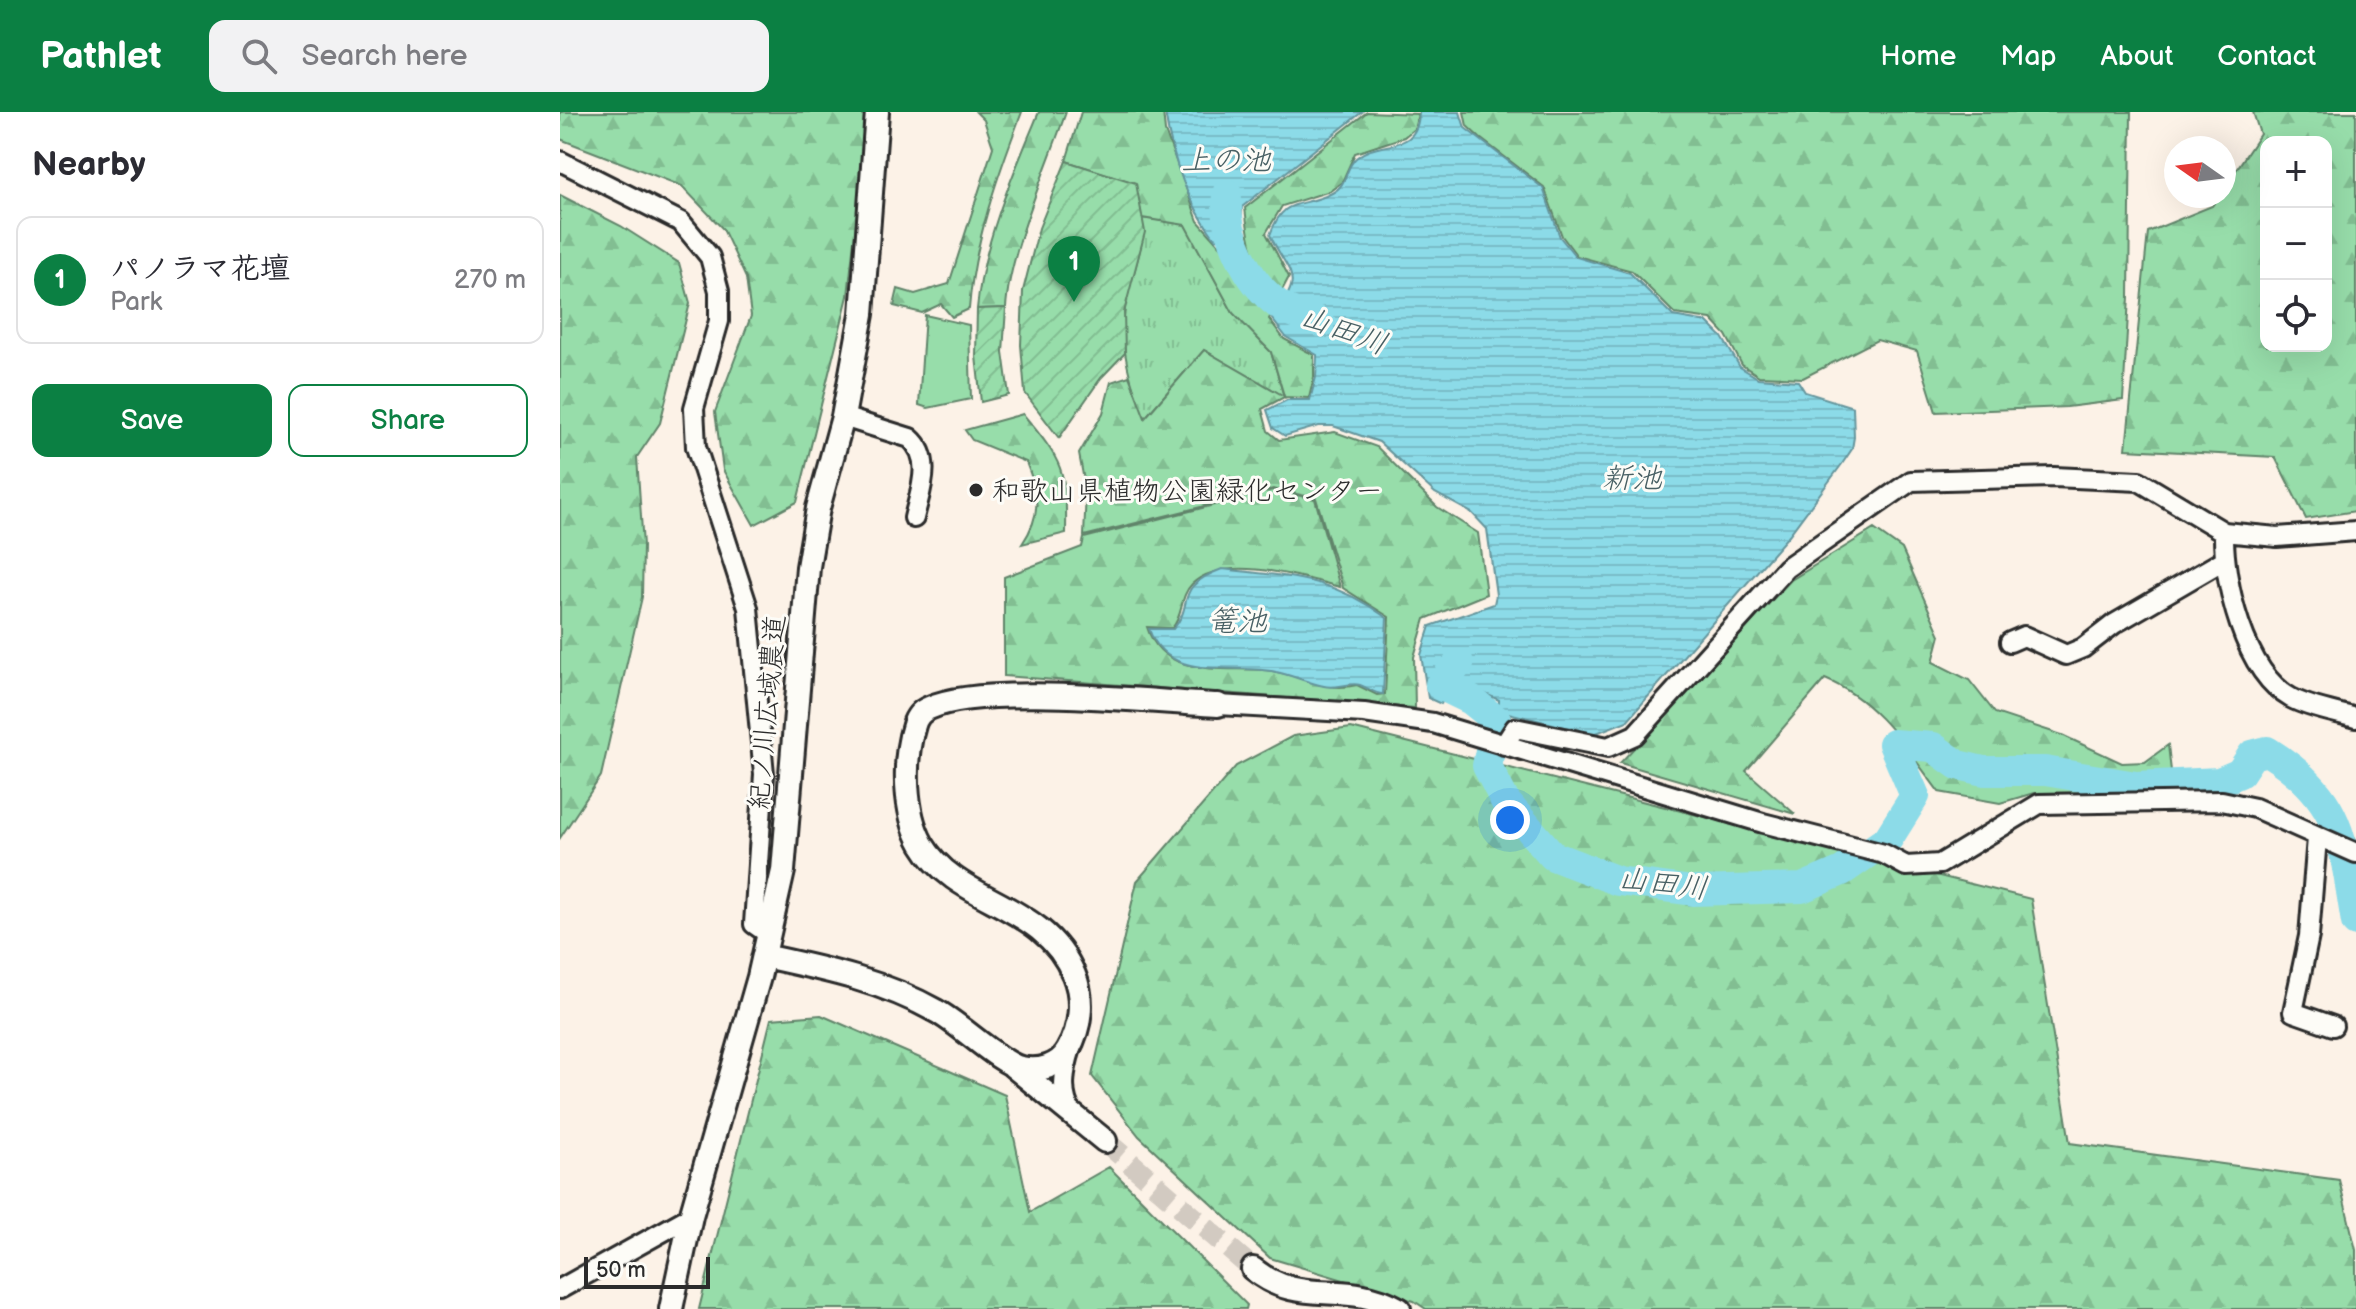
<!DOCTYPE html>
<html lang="en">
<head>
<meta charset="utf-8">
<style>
	body { margin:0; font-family:"Balsamiq Sans","Klee One",sans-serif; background:#f2f2f3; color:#2b2b33 }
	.controls { position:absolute; right:24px; top:24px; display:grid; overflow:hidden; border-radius:16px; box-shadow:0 8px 32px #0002 }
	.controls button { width:72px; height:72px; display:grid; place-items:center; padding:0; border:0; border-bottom:2px solid #e1e1e2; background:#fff; color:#2b2b33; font:40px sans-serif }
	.compass { position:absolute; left:1604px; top:24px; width:72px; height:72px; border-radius:50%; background:#fff; box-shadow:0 8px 32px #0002; rotate:284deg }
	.scale { position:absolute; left:24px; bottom:20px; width:126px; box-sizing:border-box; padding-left:8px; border:4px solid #2b2b2b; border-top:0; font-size:22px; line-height:28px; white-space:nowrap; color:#2b2b2b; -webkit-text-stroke:6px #fdfcf7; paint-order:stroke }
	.you { position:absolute; left:950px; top:708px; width:28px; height:28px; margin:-20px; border:6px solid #fff; border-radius:50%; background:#1a73e8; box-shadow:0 0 0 12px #1a73e833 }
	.badge { display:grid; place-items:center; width:52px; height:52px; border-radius:50%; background:#0b8043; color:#fff; font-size:26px; font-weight:700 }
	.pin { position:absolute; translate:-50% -66px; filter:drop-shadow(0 2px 4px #0008) }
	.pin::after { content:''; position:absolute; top:42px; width:28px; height:24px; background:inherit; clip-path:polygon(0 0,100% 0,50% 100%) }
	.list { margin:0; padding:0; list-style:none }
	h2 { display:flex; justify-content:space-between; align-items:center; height:104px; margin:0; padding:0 32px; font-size:34px }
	h2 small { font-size:26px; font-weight:400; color:#7c7c81 }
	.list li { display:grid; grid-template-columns:52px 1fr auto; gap:24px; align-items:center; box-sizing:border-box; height:128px; margin:0 16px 16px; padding:0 16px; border:2px solid #e1e1e2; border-radius:16px }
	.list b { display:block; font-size:30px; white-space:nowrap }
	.list p { margin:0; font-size:26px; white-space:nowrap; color:#7c7c81 }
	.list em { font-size:26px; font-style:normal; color:#7c7c81 }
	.actions { display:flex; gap:16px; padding:24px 32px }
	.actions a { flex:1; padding:18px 0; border:2px solid #0b8043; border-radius:16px; text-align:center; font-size:28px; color:#0b8043 }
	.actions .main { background:#0b8043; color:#fff }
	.icon { flex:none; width:44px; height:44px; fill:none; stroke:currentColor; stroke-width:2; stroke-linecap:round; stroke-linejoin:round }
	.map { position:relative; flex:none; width:1796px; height:1197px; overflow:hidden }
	header { display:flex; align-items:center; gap:48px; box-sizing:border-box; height:112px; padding:0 40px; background:#0b8043; color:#fff }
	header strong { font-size:38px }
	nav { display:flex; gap:44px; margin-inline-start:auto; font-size:28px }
	.search { width:560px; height:72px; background:#f2f2f3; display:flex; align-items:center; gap:20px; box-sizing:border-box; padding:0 28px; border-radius:16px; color:#7c7c81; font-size:30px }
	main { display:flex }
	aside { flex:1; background:#fff }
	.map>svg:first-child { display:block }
</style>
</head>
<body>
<header>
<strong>Pathlet</strong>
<div class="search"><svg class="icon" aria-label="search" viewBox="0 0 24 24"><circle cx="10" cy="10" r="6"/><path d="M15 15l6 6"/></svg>Search here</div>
<nav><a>Home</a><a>Map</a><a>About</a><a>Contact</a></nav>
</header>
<main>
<aside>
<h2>Nearby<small></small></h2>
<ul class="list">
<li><span class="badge">1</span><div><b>パノラマ花壇</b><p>Park</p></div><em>270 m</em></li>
</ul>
<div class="actions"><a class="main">Save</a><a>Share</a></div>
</aside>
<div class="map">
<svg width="1796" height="1197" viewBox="0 0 1796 1197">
	<defs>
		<pattern id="grass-tufts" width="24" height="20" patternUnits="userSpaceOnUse" patternTransform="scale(2)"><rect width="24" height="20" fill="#97ddaa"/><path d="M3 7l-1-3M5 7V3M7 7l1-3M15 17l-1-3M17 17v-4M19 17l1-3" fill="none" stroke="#82be92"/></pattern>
		<pattern id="forest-firs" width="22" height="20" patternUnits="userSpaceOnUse" patternTransform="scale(2)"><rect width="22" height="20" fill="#97ddaa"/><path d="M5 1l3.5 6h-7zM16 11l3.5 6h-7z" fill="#82be92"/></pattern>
		<pattern id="garden-furrows" width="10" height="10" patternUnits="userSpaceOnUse" patternTransform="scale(2)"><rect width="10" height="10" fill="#97ddaa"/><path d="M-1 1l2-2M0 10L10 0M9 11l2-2" fill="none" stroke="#82be92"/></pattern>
		<pattern id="water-rules" width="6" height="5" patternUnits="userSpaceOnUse" patternTransform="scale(2)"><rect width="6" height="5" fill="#8cdbe8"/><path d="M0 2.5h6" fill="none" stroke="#79bcc7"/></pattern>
	</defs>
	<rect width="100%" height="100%" fill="#fcf2e7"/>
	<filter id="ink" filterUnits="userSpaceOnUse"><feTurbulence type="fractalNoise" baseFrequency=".0125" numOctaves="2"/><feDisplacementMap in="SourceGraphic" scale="16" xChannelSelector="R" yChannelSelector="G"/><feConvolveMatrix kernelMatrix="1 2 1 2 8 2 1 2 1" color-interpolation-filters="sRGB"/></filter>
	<g filter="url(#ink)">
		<path fill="url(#grass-tufts)" stroke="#61846a" stroke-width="2" d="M582 106 625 112 673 201 711 240 724 285 644 238 584 307C571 271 559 236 565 197 569 169 587 131 582 106Z"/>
		<path fill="url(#forest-firs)" stroke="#61846a" stroke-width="2" fill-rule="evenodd" d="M0 0H308L288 184 237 390 194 413 163 358 155 300 191 204 186 166 163 117 122 74 0 27Z
			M416 0H462C438 62 414 130 409 197L392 205 381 192 362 201 334 194 338 177 355 182 389 172 433 35 424 8Z
			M479 0H506C487 55 449 141 446 196L417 197C423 130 453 62 479 0Z
			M521 0H603L605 19 638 109 715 196 709 207 724 227 754 243V265L749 286 724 285 702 297 708 319 719 328 775 320 817 335 877 395 918 421 926 482 865 507 854 545 855 596 444 564V465L522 435 524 426 713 378 755 387 780 475C741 465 664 441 632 472 619 485 624 503 612 516L587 515C604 570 670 553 712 559 743 564 765 581 797 573L817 583 825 582 829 505 783 476 756 386 713 377 524 424 526 379 519 342 543 301 551 270 569 264 585 306 644 238 724 284 711 240 673 201 625 113 582 106 575 71 506 49Z
			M807 0 858 2 854 17 844 25 795 41 782 70 770 79 722 94 706 121 729 165 719 184C694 160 689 130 685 96Z
			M904 0H1571L1569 185 1563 288 1507 295 1376 300 1357 239 1317 228 1243 266 1199 264 1182 253 1166 223 1151 207 1115 202 1072 159 1017 144 1002 124 984 75 920 26 907 14Z
			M1693 0H1796V399L1746 407 1715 345 1566 337 1588 120 1652 94 1659 84H1664V76L1700 22ZM1706 30H1766V234H1706Z
			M0 83 61 114 119 151 130 191 100 311 77 345 83 434 82 485 41 664 0 726Z
			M463 302C503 350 507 358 506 421L462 432C482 403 479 382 466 350L412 328 405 318Z
			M1314 417 1342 437 1380 523 1373 550 1409 568 1435 601 1502 623 1562 651 1585 650 1608 633 1611 659 1628 665 1627 680 1474 681 1440 691 1379 680C1346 636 1318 589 1265 567L1186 659 1235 702 1060 651 1231 468Z
			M791 616 1471 787 1510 1031 1779 1068 1796 1138V1197H866L854 1189 710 1146 579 1024 532 964 577 769 676 654 733 624Z
			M261 903 445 983 470 1100 549 1055 687 1193 686 1197H139L211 907Z"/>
		<path fill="#97ddaa" stroke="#61846a" stroke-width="2" d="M365 203 409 213 411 287 368 296 359 293Z"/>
		<path fill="url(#garden-furrows)" stroke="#61846a" stroke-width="2" d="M506 49 576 71 585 120 564 200 565 241 541 266 499 326 465 281 461 233 463 179 479 116Z
			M446 196 443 240 449 283 421 290 416 244 417 197Z"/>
		<path fill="url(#water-rules)" stroke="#65959c" stroke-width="2" d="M605 0H802L682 95 681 116 656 128C627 90 612 48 605 0Z
			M859 0H900L905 16 983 76 1000 125 1016 145 1070 161 1113 204 1147 210 1162 225 1180 255 1198 266 1238 269 1245 280 1293 295 1294 325 1292 337 1282 352 1229 423 1067 609 1034 622 948 601 939 595V588L897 569 892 571 881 592 868 586 861 543 870 514 934 492 936 483 927 417 912 401 875 381 819 330 773 314H759L725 324 713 316 707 298 727 288H750L756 265 757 243 726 225 712 207C746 161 730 166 710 123 724 82 743 97 772 81 788 73 784 57 796 46 819 26 858 44 859 0Z
			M662 457C729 465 770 464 827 506L823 582C814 582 809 576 800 573 790 570 776 577 764 574 748 571 732 563 716 560 675 550 608 572 589 517H613C636 492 611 476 662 457Z"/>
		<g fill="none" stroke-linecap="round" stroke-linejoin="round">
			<path stroke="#65959c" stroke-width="5" d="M1718 646 1723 637 1751 657 1796 731"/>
			<path stroke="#8cdbe8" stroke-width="30" d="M667 82C664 121 687 170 719 193 730 201 748 205 760 210
				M899 551 880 573 911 588 936 608 927 654 945 689 993 744 1058 769 1133 779 1242 776 1282 759 1328 727 1355 684 1333 632 1373 635 1398 653 1424 659H1485L1576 674 1659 670 1680 661 1692 643 1707 639C1784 687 1782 729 1796 810"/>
			<path stroke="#d2cac1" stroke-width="22" stroke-dasharray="22 11" stroke-linecap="butt" d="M545 1029 693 1157"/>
			<g stroke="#2b2b2b" stroke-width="24">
				<path id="minor" d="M0 49 121 110 150 145 159 179V209L134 296 136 335 188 496 204 662 194 812 210 823
					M283 305 350 326C374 347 360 379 354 406
					M1664 420C1663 469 1684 560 1731 586 1750 596 1775 600 1796 606
					M1450 530 1464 524 1506 543 1523 536 1554 512 1664 448
					M658 593 804 601 873 611 1203 711 1324 742 1346 754 1380 752 1479 692 1662 689 1695 696 1796 741
					M944 633 955 616 1048 635 1075 623 1226 456 1351 369 1494 365 1579 369 1664 420 1717 425 1796 419
					M1757 726 1749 824 1733 900 1773 914
					M511 936C504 958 499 983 513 1003
					M0 1177 131 1104"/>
			</g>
			<g stroke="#2b2b2b" stroke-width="28">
				<path id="tertiary" d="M204 844C264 857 323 869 376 899 399 911 441 952 461 956 478 960 499 955 508 938 521 915 524 887 514 863 484 789 398 793 362 732 344 700 343 648 354 613 356 606 361 599 369 596 423 571 592 590 658 593
					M453 954 545 1029
					M693 1157C742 1197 784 1166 839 1197
					M111 1197 131 1104 199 865 223 759 248 455 258 396 283 305 302 202 317 0"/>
			</g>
			<use href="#minor" stroke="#fdfcf7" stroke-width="18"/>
			<use href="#tertiary" stroke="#fdfcf7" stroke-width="22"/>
		</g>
	</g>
	<circle fill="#2b2b2b" stroke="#fdfcf7" stroke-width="3" cx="416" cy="378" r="8"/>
	<g text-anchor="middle" stroke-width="6" stroke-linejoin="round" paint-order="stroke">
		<g font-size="28" fill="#2b2b2b" stroke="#fdfcf7" text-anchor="start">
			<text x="432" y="388">和歌山県植物公園緑化センター</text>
		</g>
		<g font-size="28" fill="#2b2b2b" stroke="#fdfcf7">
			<text transform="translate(206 600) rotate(-85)" y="10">紀ノ川広域農道</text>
		</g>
		<g font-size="30" font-style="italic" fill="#486064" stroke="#fdfcf7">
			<text x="666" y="58">上の池</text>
			<text transform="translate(784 218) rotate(20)" y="10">山田川</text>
			<text x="1072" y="376">新池</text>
			<text x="677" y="519">篭池</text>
			<text transform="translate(1103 771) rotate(7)" y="10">山田川</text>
		</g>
	</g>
</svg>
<div class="controls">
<button>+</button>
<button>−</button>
<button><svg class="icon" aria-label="locate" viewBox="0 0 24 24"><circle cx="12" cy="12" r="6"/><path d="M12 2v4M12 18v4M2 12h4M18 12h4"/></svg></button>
</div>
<svg class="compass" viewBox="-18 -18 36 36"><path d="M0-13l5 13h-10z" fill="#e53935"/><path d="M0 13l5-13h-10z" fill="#7c7c81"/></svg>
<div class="scale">50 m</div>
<div class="you"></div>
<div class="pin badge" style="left:514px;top:190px">1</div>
</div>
</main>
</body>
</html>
